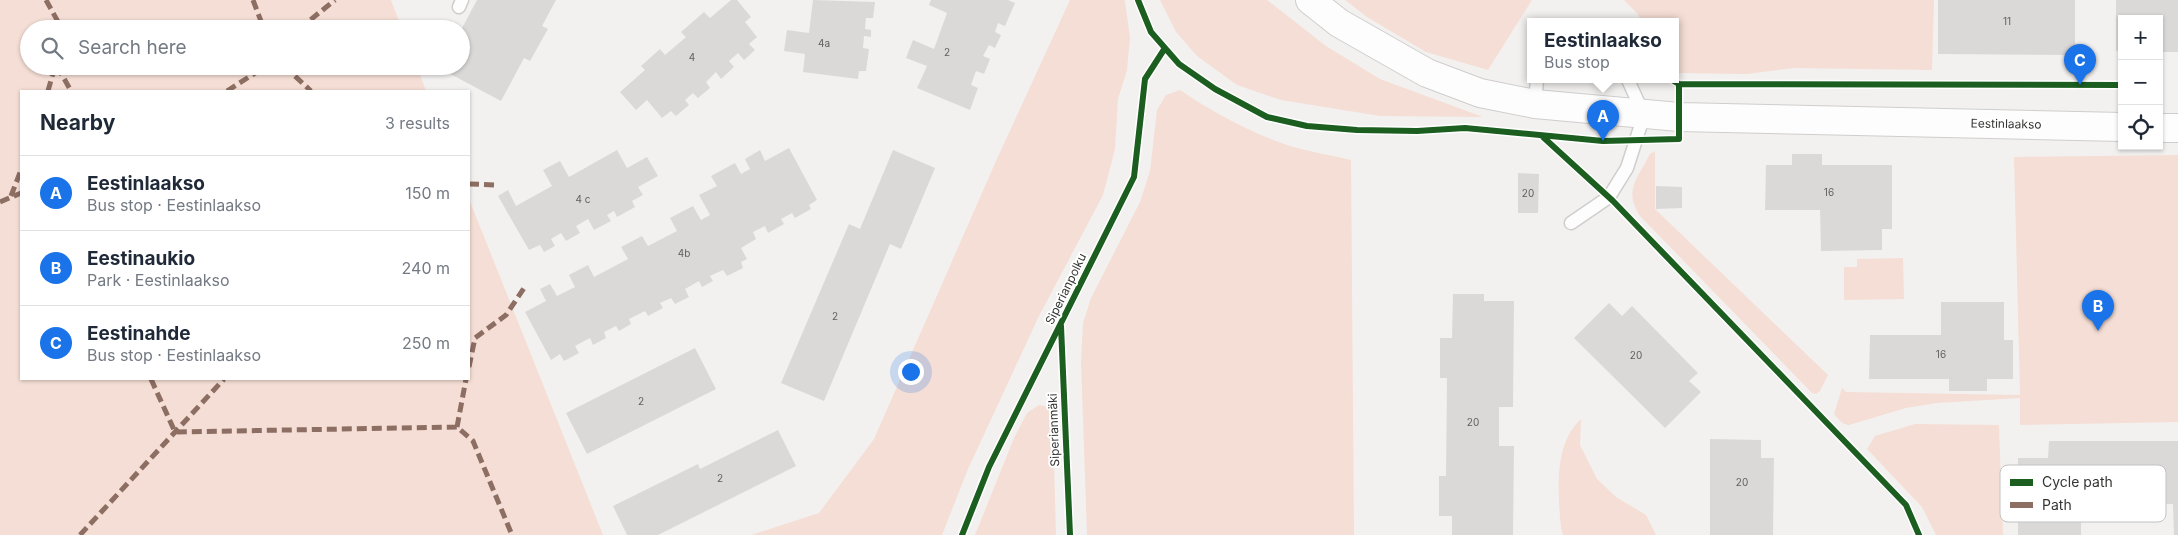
<!DOCTYPE html>
<html lang="en">
<head>
<meta charset="utf-8">
<style>
	body { margin:0; font-family:Inter,sans-serif; background:#f2f2f3; color:#1f2937 }
	.controls { position:absolute; right:15px; top:15px; display:grid; overflow:hidden; border-radius:0px; box-shadow:0 1px 4px #0004 }
	.controls button { width:45px; height:45px; display:grid; place-items:center; padding:0; border:0; border-bottom:1px solid #e0e1e3; background:#fff; color:#1f2937; font:25px sans-serif }
	.you { position:absolute; left:910px; top:371px; width:18px; height:18px; margin:-12px; border:4px solid #fff; border-radius:50%; background:#1a73e8; box-shadow:0 0 0 8px #1a73e833 }
	.badge { display:grid; place-items:center; width:32px; height:32px; border-radius:50%; background:#1a73e8; color:#fff; font-size:16px; font-weight:700 }
	.pin { position:absolute; translate:-50% -41px; filter:drop-shadow(0 1px 2px #0008) }
	.pin::after { content:''; position:absolute; top:26px; width:18px; height:15px; background:inherit; clip-path:polygon(0 0,100% 0,50% 100%) }
	.popup { position:absolute; left:1527px; top:18px; width:152px; height:65px; box-sizing:border-box; display:grid; place-content:center; border-radius:0px; background:#fff; filter:drop-shadow(0 1px 4px #0005); font-size:16px; white-space:nowrap; color:#747a83 }
	.popup b { font-size:19px; color:#1f2937 }
	.popup::after { content:''; position:absolute; left:50%; top:100%; margin-left:-10px; border:10px solid transparent; border-top-color:#fff }
	.list { margin:0; padding:0; list-style:none }
	h2 { display:flex; justify-content:space-between; align-items:center; height:65px; margin:0; padding:0 20px; font-size:21px }
	h2 small { font-size:16px; font-weight:400; color:#747a83 }
	.list li { display:grid; grid-template-columns:32px 1fr auto; gap:15px; align-items:center; box-sizing:border-box; height:75px; padding:0 20px; border-top:1px solid #e0e1e3 }
	.list b { display:block; font-size:19px; white-space:nowrap }
	.list p { margin:0; font-size:16px; white-space:nowrap; color:#747a83 }
	.list em { font-size:16px; font-style:normal; color:#747a83 }
	.icon { flex:none; width:28px; height:28px; fill:none; stroke:currentColor; stroke-width:2; stroke-linecap:round; stroke-linejoin:round }
	.map { position:relative; flex:none; width:2178px; height:535px; overflow:hidden }
	.search { position:absolute; background:#fff; box-shadow:0 1px 4px #0004; left:20px; top:20px; width:450px; height:55px; display:flex; align-items:center; gap:12px; box-sizing:border-box; padding:0 18px; border-radius:28px; color:#747a83; font-size:19px }
	.panel { position:absolute; background:#fff; box-shadow:0 1px 4px #0004; left:20px; top:90px; width:450px; height:290px; border-radius:0px }
	.map>svg:first-child { display:block }
</style>
</head>
<body>
<div class="map">
<svg width="2178" height="535" viewBox="0 0 2178 535">
	<rect width="100%" height="100%" fill="#f3f1ef"/>
	<path fill="#f5ded5" d="M0 0H391L402 29H29V66H417L426 91H21V379H469V199L603 535H0Z
		M1070 0H1124L1125 2 1130 37 1127 70 1118 99 1115 149 1103 195 1038 318 968 469 942 535H751L819 513 874 439 996 161Z
		M1160 0H1267L1326 46 1380 79 1483 117 1380 116 1281 100 1237 85 1197 56 1176 32Z
		M1345 0H1532L1488 70 1426 52 1367 17Z
		M1624 0H1934L1932 70 1794 68 1747 74 1679 73 1676 71V22H1642L1637 13Z
		M1180 90C1214 113 1251 133 1290 146 1310 152 1331 155 1351 160L1354 535H1087L1081 362 1083 323 1091 298 1140 202 1150 171 1157 110 1166 95Z
		M1655 151V209L1828 375 1820 391 1816 394 1812 393 1640 216C1623 190 1638 178 1650 154Z
		M2178 155V422L2020 425V398L1937 403 1906 408 1849 425C1842 424 1839 420 1834 414L1842 388 1846 392 2020 395 2014 157Z
		M1903 258 1904 299 1844 300V267H1857V259Z
		M1039 405 1049 407 1053 425 1056 535H975L1014 438 1027 413Z
		M1581 419 1580 445 1597 479 1616 497 1646 515 1656 535H1563L1561 528C1558 494 1553 444 1581 419Z
		M1915 424 1999 425 2003 535H1936L1922 507 1867 449 1875 436Z"/>
	<path fill="#dbd9d8" d="M477 0H556L542 26 548 29 530 61 524 58 501 101 441 69 442 66H461V30Z
		M731 0H737L751 17 745 22 757 37 749 44 755 50 744 60 738 53 729 61 734 67 721 79 716 72 706 82 710 88 698 98 693 93 685 100 689 105 676 116 671 111 662 118 647 100 636 110 620 92 645 70 641 66 660 49 665 55 686 37 681 32 704 12 710 18Z
		M813 0 875 2 873 18H866L865 29 871 30V37L864 36 863 48 869 49 866 71H859L858 79 803 72 805 54 784 51 787 30 809 33Z
		M931 0H1008L1015 3 1005 26 998 23 995 32 1001 35 995 48 989 45 983 56 990 59 984 74 976 71 971 85 978 88 970 110 917 88 927 66 906 58 913 40 934 49 947 13 929 5Z
		M1938 0H2075V55L1938 54Z
		M2116 0H2178V52H2159V19H2122V51H2116Z
		M789 148 817 200 809 205 811 209 795 218 792 213 781 219 784 224 768 233 765 226 753 232 756 239 741 248 747 259 741 262 743 268 727 276 723 270 710 276 713 281 702 287 699 281 685 289 689 297 675 304 671 298 660 303 663 308 648 316 645 311 629 319 631 324 619 331 616 326 604 332 606 338 593 345 590 338 575 346 579 353 564 361 560 354 551 360 525 312 546 301 540 289 550 284 557 296 575 287 569 275 588 265 594 277 628 259 621 247 642 236 648 246 677 231 670 218 693 206 701 220 710 215 699 195 717 186 711 176 735 163 741 174 750 169 745 159 760 150 765 161Z
		M617 150 627 168 647 157 658 176 638 187 643 195 632 201 635 207 617 217 614 211 607 215 611 221 594 230 588 219 576 226 580 233 566 241 561 233 551 239 555 246 544 252 540 245 529 250 498 196 508 190 516 206 552 186 543 170 560 161 569 177Z
		M893 150 935 168 901 249 890 244 824 401 781 383 849 224 860 229Z
		M1792 154H1822V165H1892V229H1882V250L1821 251 1820 210H1765L1766 165H1792Z
		M1518 173 1539 174 1538 213H1518Z
		M1656 186 1682 187V208L1656 209Z
		M1453 294H1484V301H1514L1513 407H1499V446H1514L1513 535H1452V516H1439V476H1446L1447 378H1440V338H1452Z
		M1941 302H2004V340H2013V379H1987V391H1949V379H1869L1870 335H1941Z
		M1609 303 1622 316 1632 306 1698 373 1689 381 1701 392 1665 428 1574 338Z
		M695 348 716 389 587 454 566 413Z
		M778 430 796 466 658 535H627L613 506 698 464 700 469Z
		M1710 439 1761 440V458H1774L1773 535H1710Z
		M2049 441H2178V535H2174L2173 504H2081V535H2018V458H2048Z"/>
	<g fill="none" stroke-linecap="round" stroke-linejoin="round">
		<g stroke="#d0cecd" stroke-width="15">
			<path id="lane" d="M459 7 462 0
				M1535 104 1537 80
				M1571 223 1609 197 1627 168 1644 115 1628 80"/>
		</g>
		<g stroke="#d0cecd" stroke-width="30">
			<path id="secondary" d="M1310 0 1339 23 1427 73 1480 93 1535 104 1679 117 2122 127
				M2159 128H2178"/>
		</g>
		<use href="#lane" stroke="#fdfdfd" stroke-width="12"/>
		<use href="#secondary" stroke="#fdfdfd" stroke-width="28"/>
		<path stroke="#8d6e63" stroke-width="5" stroke-dasharray="10 5" stroke-linecap="butt" d="M46 0 62 29
			M253 0 264 29
			M299 29 335 0
			M57 66 71 91
			M284 66 311 91
			M48 91 55 66
			M227 91 266 66
			M469 184 496 185
			M11 196 21 170
			M0 202 21 193
			M469 367 475 338 506 315 524 288
			M151 379 175 432 457 427 473 441 512 535
			M457 427 466 379
			M80 535 224 379"/>
		<g stroke="#fff" stroke-width="9">
			<path id="cycleway" d="M1138 0 1151 32 1179 64 1215 89 1267 117 1307 126 1357 130 1417 131 1465 128 1603 141 1679 139V84
				M1672 80 1679 84 2122 85
				M1543 137 1613 201 1906 505 1919 535
				M1061 326 1070 535
				M962 535 989 467 1134 177 1145 79 1165 48"/>
		</g>
		<use href="#cycleway" stroke="#1b5e20" stroke-width="6"/>
	</g>
	<g text-anchor="middle" stroke-width="4" stroke-linejoin="round" paint-order="stroke">
		<g font-size="10" fill="#61605f">
			<text x="2007" y="25">11</text>
			<text x="824" y="47">4a</text>
			<text x="947" y="56">2</text>
			<text x="692" y="61">4</text>
			<text x="1829" y="196">16</text>
			<text x="1528" y="197">20</text>
			<text x="583" y="203">4 c</text>
			<text x="684" y="257">4b</text>
			<text x="835" y="320">2</text>
			<text x="1941" y="358">16</text>
			<text x="1636" y="359">20</text>
			<text x="641" y="405">2</text>
			<text x="1473" y="426">20</text>
			<text x="720" y="482">2</text>
			<text x="1742" y="486">20</text>
		</g>
		<g font-size="12" fill="#363534" stroke="#fff">
			<text transform="translate(2006 124) rotate(1)" y="4">Eestinlaakso</text>
			<text transform="translate(1066 289) rotate(-64)" y="4">Siperianpolku</text>
			<text transform="translate(1054 430) rotate(-92)" y="4">Siperianmäki</text>
		</g>
	</g>
	<rect x="2000" y="465" width="166" height="57" rx="8" fill="#fff" stroke="#c3c2c2" stroke-width="1"/>
	<rect x="2010" y="479" width="23" height="7" fill="#1b5e20"/>
	<rect x="2010" y="502" width="23" height="6" fill="#8d6e63"/>
	<g font-size="14" fill="#363534">
		<text x="2042" y="487">Cycle path</text>
		<text x="2042" y="510">Path</text>
	</g>
</svg>
<div class="controls">
<button>+</button>
<button>−</button>
<button><svg class="icon" aria-label="locate" viewBox="0 0 24 24"><circle cx="12" cy="12" r="6"/><path d="M12 2v4M12 18v4M2 12h4M18 12h4"/></svg></button>
</div>
<div class="you"></div>
<div class="pin badge" style="left:1603px;top:141px">A</div>
<div class="popup"><b>Eestinlaakso</b>Bus stop</div>
<div class="pin badge" style="left:2098px;top:331px">B</div>
<div class="pin badge" style="left:2080px;top:85px">C</div>
<div class="search"><svg class="icon" aria-label="search" viewBox="0 0 24 24"><circle cx="10" cy="10" r="6"/><path d="M15 15l6 6"/></svg>Search here</div>
<section class="panel">
<h2>Nearby<small>3 results</small></h2>
<ul class="list">
<li><span class="badge">A</span><div><b>Eestinlaakso</b><p>Bus stop · Eestinlaakso</p></div><em>150 m</em></li>
<li><span class="badge">B</span><div><b>Eestinaukio</b><p>Park · Eestinlaakso</p></div><em>240 m</em></li>
<li><span class="badge">C</span><div><b>Eestinahde</b><p>Bus stop · Eestinlaakso</p></div><em>250 m</em></li>
</ul>
</section>
</div>
</body>
</html>
